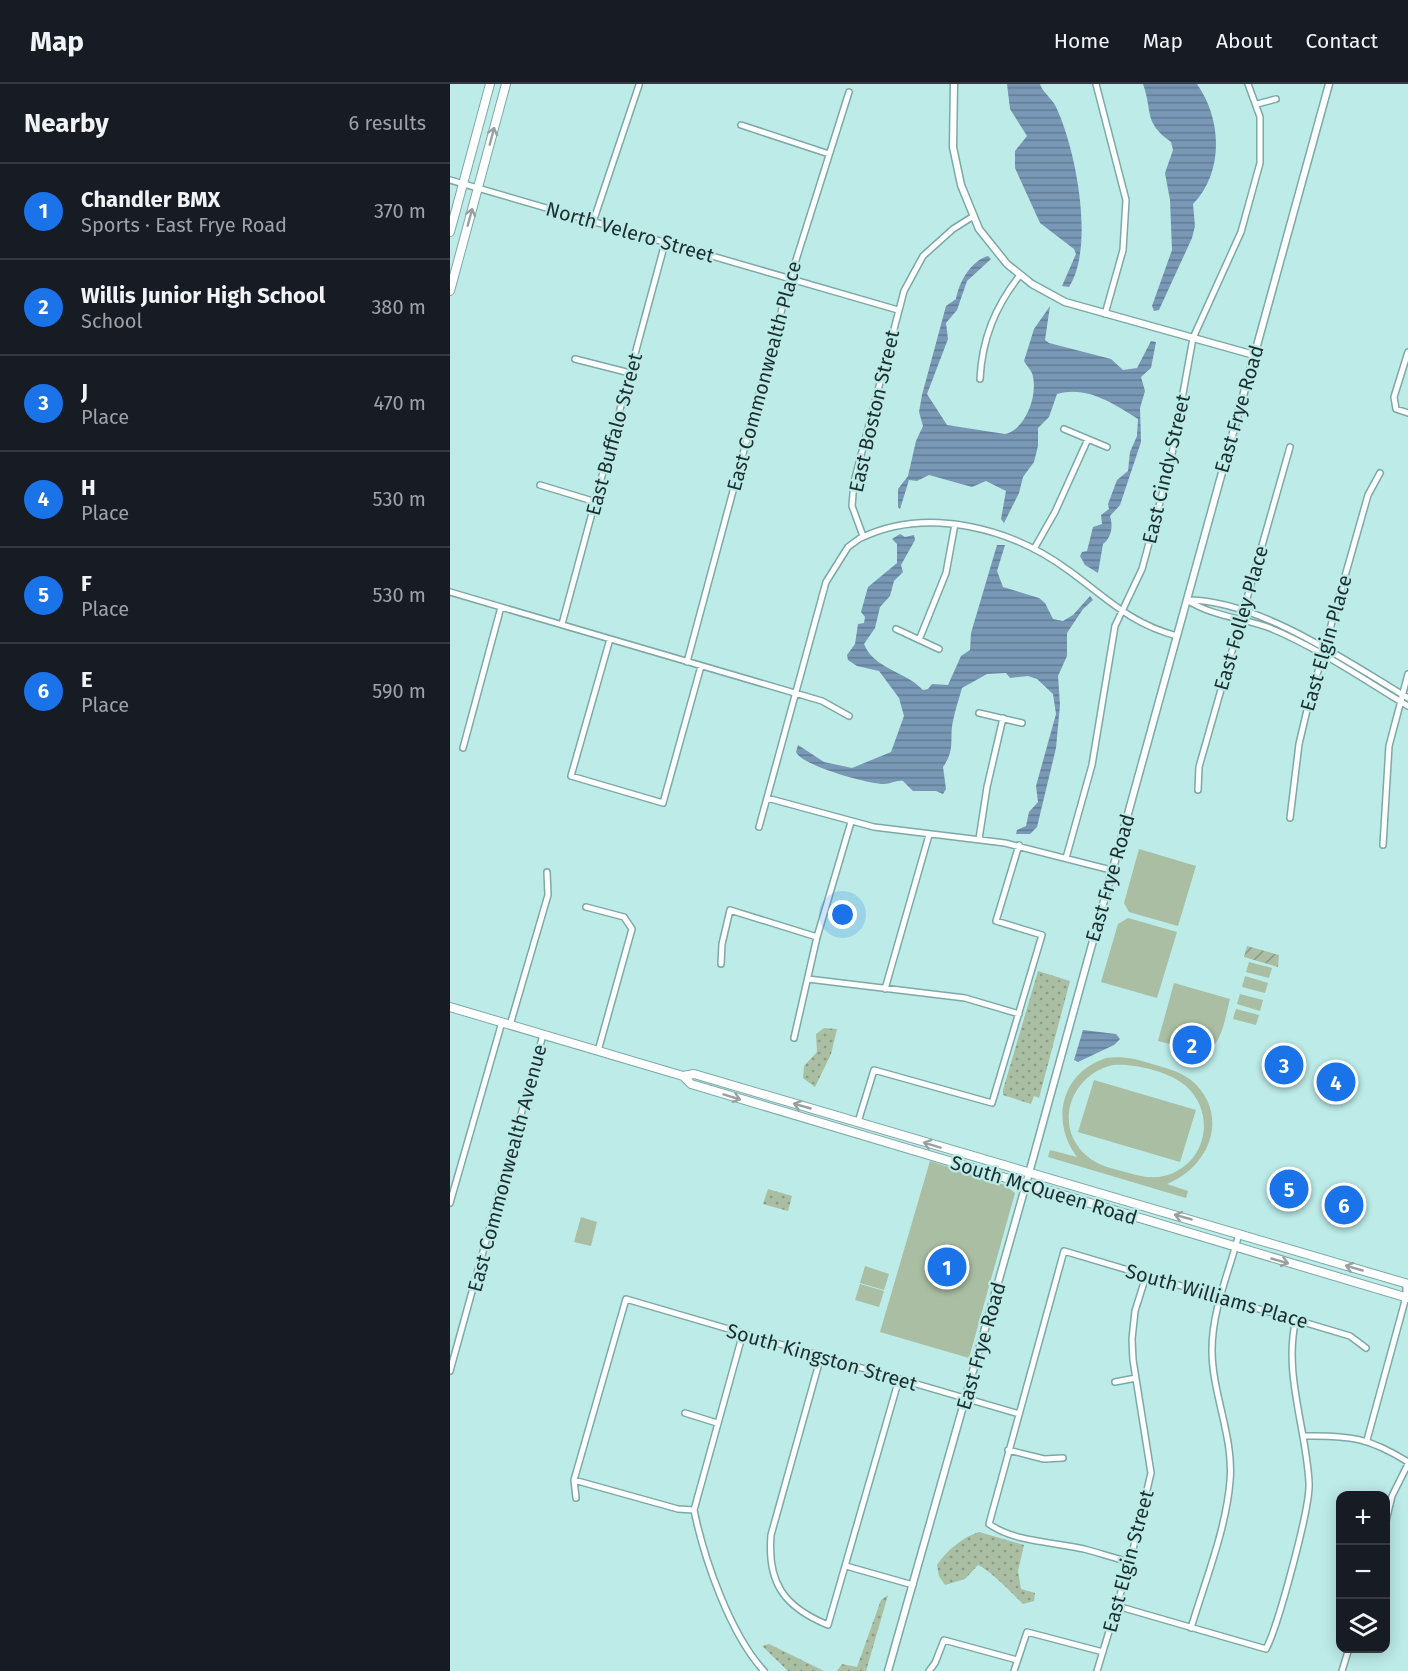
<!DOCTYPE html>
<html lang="en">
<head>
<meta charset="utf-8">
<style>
	body { margin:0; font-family:"Fira Sans",sans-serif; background:#20242c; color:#f1f3f6 }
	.controls { position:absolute; right:18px; bottom:18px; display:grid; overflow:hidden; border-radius:12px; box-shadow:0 3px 15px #0003 }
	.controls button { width:54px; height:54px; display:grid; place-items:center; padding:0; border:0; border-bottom:2px solid #363941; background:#171b24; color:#f1f3f6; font:30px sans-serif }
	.you { position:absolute; left:393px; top:831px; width:21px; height:21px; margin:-15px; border:4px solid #fff; border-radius:50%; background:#1a73e8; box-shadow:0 0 0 9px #1a73e833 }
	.badge { display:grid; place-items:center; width:39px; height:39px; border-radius:50%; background:#1a73e8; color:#fff; font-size:20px; font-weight:700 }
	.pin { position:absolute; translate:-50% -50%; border:3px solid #fff; box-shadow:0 2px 6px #0006 }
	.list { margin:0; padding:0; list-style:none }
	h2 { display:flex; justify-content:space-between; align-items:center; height:78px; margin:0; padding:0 24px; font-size:26px }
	h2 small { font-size:20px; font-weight:400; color:#9ea1a6 }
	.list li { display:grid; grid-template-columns:39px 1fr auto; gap:18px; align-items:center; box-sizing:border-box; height:96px; padding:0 24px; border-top:2px solid #363941 }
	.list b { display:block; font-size:22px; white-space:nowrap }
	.list p { margin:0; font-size:20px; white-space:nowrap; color:#9ea1a6 }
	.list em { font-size:20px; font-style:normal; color:#9ea1a6 }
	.icon { flex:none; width:33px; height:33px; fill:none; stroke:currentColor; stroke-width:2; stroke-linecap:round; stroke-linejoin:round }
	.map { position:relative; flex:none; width:958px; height:1587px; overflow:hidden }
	header { display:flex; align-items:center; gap:36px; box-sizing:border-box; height:84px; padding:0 30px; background:#171b24; border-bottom:2px solid #363941 }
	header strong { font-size:28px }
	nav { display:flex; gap:33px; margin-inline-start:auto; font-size:21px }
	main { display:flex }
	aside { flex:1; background:#171b24 }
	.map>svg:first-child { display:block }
</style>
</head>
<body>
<header>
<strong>Map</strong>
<nav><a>Home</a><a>Map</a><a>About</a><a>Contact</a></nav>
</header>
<main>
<aside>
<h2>Nearby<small>6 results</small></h2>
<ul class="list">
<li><span class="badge">1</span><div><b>Chandler BMX</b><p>Sports · East Frye Road</p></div><em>370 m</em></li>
<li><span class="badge">2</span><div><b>Willis Junior High School</b><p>School</p></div><em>380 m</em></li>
<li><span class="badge">3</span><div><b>J</b><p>Place</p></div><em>470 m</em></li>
<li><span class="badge">4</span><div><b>H</b><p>Place</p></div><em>530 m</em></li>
<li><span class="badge">5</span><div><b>F</b><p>Place</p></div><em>530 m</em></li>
<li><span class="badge">6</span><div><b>E</b><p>Place</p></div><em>590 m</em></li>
</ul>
</aside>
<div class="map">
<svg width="958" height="1587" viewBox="0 0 958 1587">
	<defs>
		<pattern id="grass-dots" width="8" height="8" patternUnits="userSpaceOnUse" patternTransform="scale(1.5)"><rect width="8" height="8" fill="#a9bea2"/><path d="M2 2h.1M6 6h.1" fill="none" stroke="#899b84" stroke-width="1.8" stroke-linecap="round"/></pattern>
		<pattern id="garden-furrows" width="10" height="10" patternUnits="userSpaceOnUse" patternTransform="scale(1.5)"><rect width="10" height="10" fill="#a9bea2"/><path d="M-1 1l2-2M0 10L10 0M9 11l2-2" fill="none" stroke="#899b84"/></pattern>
		<pattern id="water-rules" width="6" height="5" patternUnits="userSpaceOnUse" patternTransform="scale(1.5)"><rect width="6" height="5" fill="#7998b6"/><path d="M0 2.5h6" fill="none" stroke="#627c94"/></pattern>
	</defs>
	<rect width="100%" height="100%" fill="#bcebe8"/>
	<path fill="url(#grass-dots)" d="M588 887 620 897 589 1014 584 1012 581 1020 553 1011V1006Z
		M374 944 387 945 381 970 365 1003 353 994 354 982 367 968 366 950Z
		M318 1105 342 1112 338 1127 313 1120Z
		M529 1448 574 1461 568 1487 571 1505 585 1509 584 1517 573 1520C562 1509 541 1487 528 1481L515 1495 495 1501 489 1492 487 1481C496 1467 513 1453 529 1448Z
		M438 1511 416 1587H387L392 1580 407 1583 431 1516Z
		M319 1560 374 1587H338L312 1562Z"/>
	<path fill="url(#garden-furrows)" d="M797 862 829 871 828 883 794 873Z"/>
	<path fill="#a9bea2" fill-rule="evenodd" d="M689 765 746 782 728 842 679 828 674 819Z
		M678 834 727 848 707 914 651 898 668 840Z
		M799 878 822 884 819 894 796 888Z
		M795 892 818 899 815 909 792 903Z
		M724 899 780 915C775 933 773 958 756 969L708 957Z
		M790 910 813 916 810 927 787 920Z
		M786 925 809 931 806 941 783 935Z
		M656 974C673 972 686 975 702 980 716 984 729 987 741 996 781 1030 760 1083 717 1100L738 1107 736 1114 598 1073 600 1066 627 1073C600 1037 611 989 656 974ZM663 981C685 979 720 988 736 1002 763 1026 759 1070 727 1087 711 1096 695 1094 679 1089 664 1085 648 1082 637 1072 602 1042 621 990 663 981Z
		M644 996 746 1026 730 1078 628 1048Z
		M480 1077 555 1101 565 1109 519 1274 430 1248Z
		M131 1133 147 1138 141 1162 124 1158Z
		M415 1182 439 1190 434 1206 410 1199Z
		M410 1200 434 1207 429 1223 405 1216Z"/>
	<path fill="url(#water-rules)" d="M557 0H590C593 9 602 14 606 23 626 65 645 163 619 203L612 202 626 170 624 165 590 139 565 84V67L577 52 560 25Z
		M693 0H747C772 35 774 88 743 120L745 142 742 154 709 226 704 227 702 222 722 166 720 116 715 89 723 66 721 58C693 38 703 28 693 0Z
		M538 172 541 175 517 197 507 226 496 239 498 255 477 310 497 341 555 350C576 346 589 309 582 289 580 285 576 281 574 277L584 245 600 222 595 256 599 259 661 275 673 286 687 284 701 257 706 258 701 284 691 293 695 307 690 324 691 358 670 421 660 432C663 441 662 453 653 460L648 489 635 481 630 472 632 468 637 467 643 443 652 440 651 431 659 425 658 420 667 396 678 387 680 368 687 352 688 335C664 320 637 301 607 310L599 333 588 344V362L584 378 573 393 569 409 554 439 551 435 556 407 536 397 522 403 479 391 467 397 459 396 450 425 448 423V405L458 392 466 357 473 342 469 328 472 311 496 222 506 215C509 198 521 177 538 172Z
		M450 450 455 453 464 451 465 456 451 481 453 488 444 497 440 512 430 523 425 544 414 560C424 585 455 587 473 606L478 605 482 600 498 601 511 572 520 566 521 549 547 461H555L547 487 553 503 589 514 595 519 603 535 613 537 623 531 640 512 643 516 633 525 617 549V572L608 592 610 621 606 664 587 743 580 750H566L567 746 576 742 579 728 588 718 586 702 606 630 603 610 587 595 578 592 560 594 556 589 537 590 512 604C509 615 505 626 503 637 499 654 506 665 493 683L496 705 493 710 486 707H463L453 697C446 696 441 700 434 700 419 700 352 682 346 668L348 661 374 678 402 684 441 668 454 632 449 614 429 587 407 582 398 576 397 571 405 560 408 540 414 539 415 533 411 528 418 503 447 479V460L442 455Z
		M633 946 666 950 670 955 664 961 628 978 624 976Z"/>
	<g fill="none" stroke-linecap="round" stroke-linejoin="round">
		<g stroke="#7ca9a7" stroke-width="8">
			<path id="minor" d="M646 0 676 116 673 166 655 230
				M807 20 826 15
				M291 41 379 70
				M0 96 448 226
				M143 138 189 1
				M958 268 944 313 946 325 958 329
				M125 275 180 289
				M530 295C532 255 545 223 570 191
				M614 345 657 363
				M90 401 146 418
				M411 454C477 422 561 444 618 486 657 514 679 539 727 552
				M584 465 605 428 638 355
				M0 508 372 617 399 632
				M737 516C761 532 793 534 820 544 868 564 913 595 958 622
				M737 516C809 516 898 578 958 614
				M112 540 215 159
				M446 545 489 565
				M160 555 121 692 213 719 251 582
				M469 556 496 489 505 440
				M237 578 340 195 399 8
				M529 629 572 639
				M13 664 51 523
				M748 706 749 683 840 363
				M317 714 424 743 555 759 661 786
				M840 734 849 660 857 626 918 411 930 389
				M309 743 376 498 398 463 413 452 402 422 404 398 454 207 473 172 503 145 522 133
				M529 755 537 703 553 634
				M933 761 939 662 958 590
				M616 774 642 681 665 542 692 485 720 381 743 254 791 148 810 79V33L798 0
				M136 823 174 833 182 845 148 967
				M271 880 272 860 280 826 367 853
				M358 895 515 914 569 930
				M435 905 479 751
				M60 941 98 811 97 788
				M344 954 367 853 401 738
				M408 1038 424 986 542 1019 592 851 546 837 569 761
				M0 1119 52 938
				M293 1249 244 1426C254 1475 280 1550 314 1587
				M371 1272 321 1451C317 1499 334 1523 378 1541L449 1295
				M0 1287 93 951
				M665 1298 686 1294
				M235 1329 267 1339
				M855 1352C899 1351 920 1354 958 1378
				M917 1356 956 1213V1200
				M558 1366 594 1375 613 1374
				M124 1396 228 1425 244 1426
				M126 1414 124 1396 176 1215 569 1330
				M936 1437 942 1412 958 1380
				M680 1478C664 1474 649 1469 634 1465 604 1458 564 1458 539 1440L614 1167 900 1252 916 1264
				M396 1482 463 1501
				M667 1522 816 1565C828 1542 861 1422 859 1398 856 1344 833 1288 846 1235
				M741 1544C755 1497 776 1446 780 1397 784 1353 762 1310 762 1266 762 1226 779 1188 789 1150
				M479 1587 485 1579 494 1556 567 1576
				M564 1587 577 1548 653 1568
				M647 1587 680 1478 701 1389 683 1276 682 1255 685 1227 696 1192
				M892 1587 899 1564"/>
		</g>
		<g stroke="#7ca9a7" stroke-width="9">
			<path id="tertiary" d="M504 0 503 63 511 101 529 145 557 180 582 200 615 218 804 271
				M438 1587 576 1100 879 0"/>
		</g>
		<g stroke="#7ca9a7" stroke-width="10">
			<path id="secondary" d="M0 148 40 0
				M0 207 56 0
				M0 923 233 992 241 1000 958 1214
				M233 992 244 990 958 1200"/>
		</g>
		<use href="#minor" stroke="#fff" stroke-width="5"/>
		<use href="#tertiary" stroke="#fff" stroke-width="6"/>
		<use href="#secondary" stroke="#fff" stroke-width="8"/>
	</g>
	<defs><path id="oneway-shaft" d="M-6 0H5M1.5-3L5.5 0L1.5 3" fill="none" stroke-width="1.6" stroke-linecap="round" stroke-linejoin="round" transform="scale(1.5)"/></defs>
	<g stroke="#99a1a0">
		<use href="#oneway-shaft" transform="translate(42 52) rotate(-75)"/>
		<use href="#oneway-shaft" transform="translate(20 133) rotate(-75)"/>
		<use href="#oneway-shaft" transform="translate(282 1013) rotate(17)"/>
		<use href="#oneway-shaft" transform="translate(352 1022) rotate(-164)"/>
		<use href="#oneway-shaft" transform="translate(482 1061) rotate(-163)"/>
		<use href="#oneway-shaft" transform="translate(733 1133) rotate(-164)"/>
		<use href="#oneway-shaft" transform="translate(830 1177) rotate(16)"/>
		<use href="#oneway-shaft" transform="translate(904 1184) rotate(-164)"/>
	</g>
	<g text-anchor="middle" stroke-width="4.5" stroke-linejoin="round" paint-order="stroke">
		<g font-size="20" fill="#1c2e2d" stroke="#bcebe8">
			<text transform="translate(180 148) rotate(16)" y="7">North Velero Street</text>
			<text transform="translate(314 292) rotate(-75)" y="7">East Commonwealth Place</text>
			<text transform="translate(789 325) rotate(-74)" y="7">East Frye Road</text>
			<text transform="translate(424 327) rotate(-77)" y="7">East Boston Street</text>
			<text transform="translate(164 350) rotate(-75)" y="7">East Buffalo Street</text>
			<text transform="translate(716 385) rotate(-77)" y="7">East Cindy Street</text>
			<text transform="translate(791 534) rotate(-74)" y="7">East Folley Place</text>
			<text transform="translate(876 559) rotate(-74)" y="7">East Elgin Place</text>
			<text transform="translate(660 794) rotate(-74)" y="7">East Frye Road</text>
			<text transform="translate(57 1084) rotate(-75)" y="7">East Commonwealth Avenue</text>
			<text transform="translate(594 1106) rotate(17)" y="7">South McQueen Road</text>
			<text transform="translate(767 1212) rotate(16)" y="7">South Williams Place</text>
			<text transform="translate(531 1262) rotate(-74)" y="7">East Frye Road</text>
			<text transform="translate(372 1273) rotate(16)" y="7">South Kingston Street</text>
			<text transform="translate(678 1477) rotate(-75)" y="7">East Elgin Street</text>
		</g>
	</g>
</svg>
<div class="controls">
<button>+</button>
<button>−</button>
<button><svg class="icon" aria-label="layers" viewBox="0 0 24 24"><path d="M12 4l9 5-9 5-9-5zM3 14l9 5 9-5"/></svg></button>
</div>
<div class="you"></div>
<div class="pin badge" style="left:497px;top:1183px">1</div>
<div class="pin badge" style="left:742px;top:961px">2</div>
<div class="pin badge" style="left:834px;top:981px">3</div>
<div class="pin badge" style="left:886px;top:998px">4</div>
<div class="pin badge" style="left:839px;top:1105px">5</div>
<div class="pin badge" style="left:894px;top:1121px">6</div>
</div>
</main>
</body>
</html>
